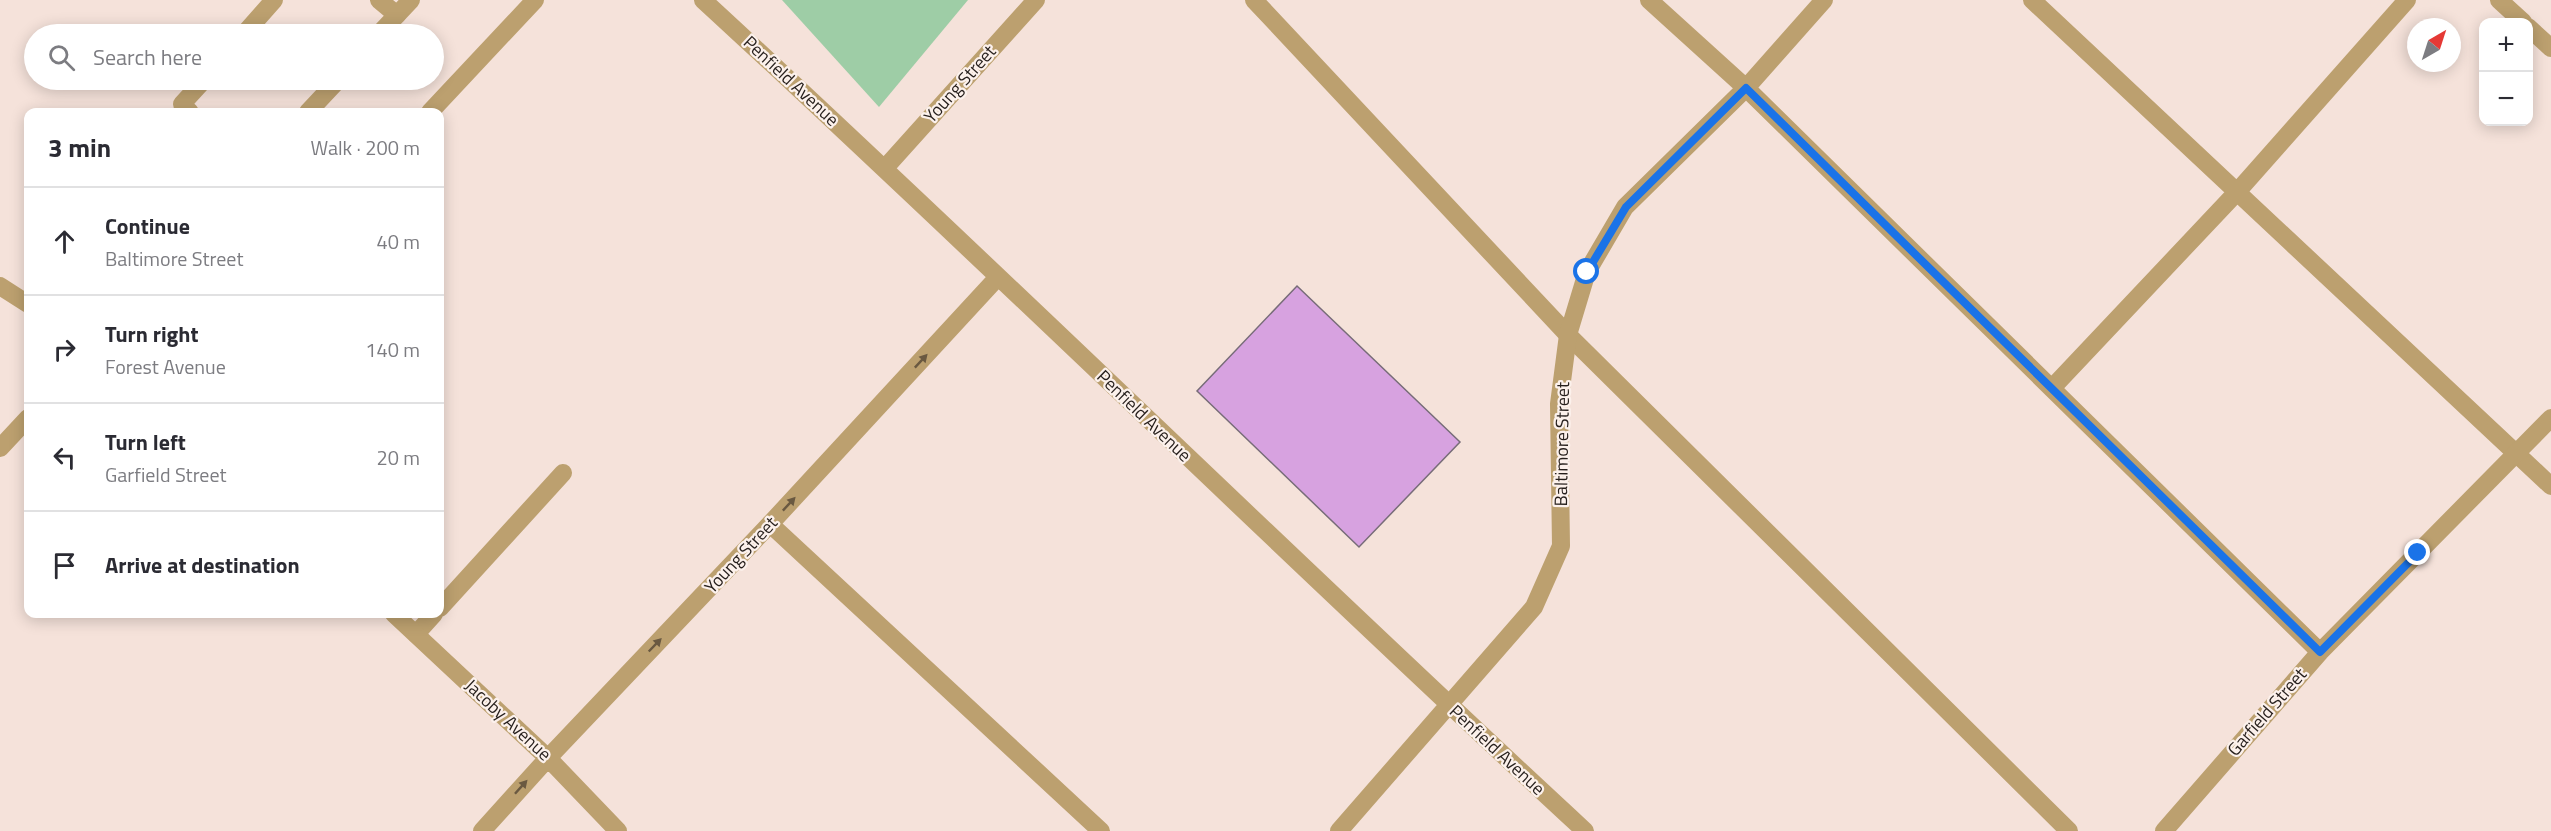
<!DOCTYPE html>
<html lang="en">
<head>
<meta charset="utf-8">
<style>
	body { margin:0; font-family:"Titillium Web",sans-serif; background:#f2f2f3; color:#2b2b33 }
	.controls { position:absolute; right:18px; top:18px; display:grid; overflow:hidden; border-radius:12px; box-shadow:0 3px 15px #0003 }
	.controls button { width:54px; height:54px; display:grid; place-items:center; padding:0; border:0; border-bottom:2px solid #e1e1e2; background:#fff; color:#2b2b33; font:30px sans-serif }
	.compass { position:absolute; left:2407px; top:18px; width:54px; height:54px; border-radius:50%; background:#fff; box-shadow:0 3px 15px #0003; rotate:39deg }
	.stop { position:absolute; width:18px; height:18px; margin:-14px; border:4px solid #1a73e8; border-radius:50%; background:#fff }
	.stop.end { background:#1a73e8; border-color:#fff; box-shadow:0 2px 6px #0008 }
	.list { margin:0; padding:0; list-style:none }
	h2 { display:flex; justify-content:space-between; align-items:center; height:78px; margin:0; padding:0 24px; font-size:26px }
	h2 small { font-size:20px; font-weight:400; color:#7c7c81 }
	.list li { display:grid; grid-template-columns:39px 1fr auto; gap:18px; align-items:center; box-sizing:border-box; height:108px; padding:0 24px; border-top:2px solid #e1e1e2 }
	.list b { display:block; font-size:22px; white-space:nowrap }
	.list p { margin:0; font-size:20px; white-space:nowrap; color:#7c7c81 }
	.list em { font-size:20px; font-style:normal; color:#7c7c81 }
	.icon { flex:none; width:33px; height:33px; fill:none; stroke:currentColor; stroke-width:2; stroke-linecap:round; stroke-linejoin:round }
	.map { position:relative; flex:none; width:2551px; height:831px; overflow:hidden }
	.search { position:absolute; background:#fff; box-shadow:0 3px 15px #0003; left:24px; top:24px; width:420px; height:66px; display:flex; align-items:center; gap:15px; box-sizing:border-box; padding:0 21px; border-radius:33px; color:#7c7c81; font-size:22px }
	.panel { position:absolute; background:#fff; box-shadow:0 3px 15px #0003; left:24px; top:108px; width:420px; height:510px; border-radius:12px }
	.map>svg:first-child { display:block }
</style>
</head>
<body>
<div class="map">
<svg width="2551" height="831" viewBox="0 0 2551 831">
	<rect width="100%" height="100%" fill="#f5e2da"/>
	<path fill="#9ecda6" d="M782 0H968L879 107Z"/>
	<path fill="#d7a2e0" stroke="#776c78" stroke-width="1.5" d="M1297 286 1460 442 1359 547 1197 391Z"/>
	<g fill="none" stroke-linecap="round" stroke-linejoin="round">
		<path stroke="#bca06f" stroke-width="18" d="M379 0 397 15
			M1254 0 1568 335 2069 831
			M2032 0 2551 486
			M244 34 274 0
			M190 112 182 104 204 80
			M430 112 535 0
			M2052 388 2237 192 2407 0
			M770 524 1101 831
			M440 608 563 473
			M416 634 434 614"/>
		<path stroke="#bca06f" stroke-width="18" d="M703 0C1000 273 1288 557 1585 831
			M1649 0 1746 88 2320 652
			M2499 0 2523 22
			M2528 27 2551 48
			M379 34 411 0
			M308 112 338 80
			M885 168 1036 0
			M0 286 28 304
			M0 448 28 418
			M394 614 548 758 618 831
			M482 831 548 758 770 524 998 277
			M1339 831 1534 607 1561 546 1559 404 1568 335 1587 272 1625 207 1746 88 1824 0
			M2164 831 2320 652 2551 418"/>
	</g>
	<defs><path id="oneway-solid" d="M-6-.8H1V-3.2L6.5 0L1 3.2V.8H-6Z" transform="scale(1.5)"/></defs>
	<g fill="#6a5941">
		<use href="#oneway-solid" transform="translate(921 361) rotate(-47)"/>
		<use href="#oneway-solid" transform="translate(789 504) rotate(-47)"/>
		<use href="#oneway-solid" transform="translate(655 645) rotate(-46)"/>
		<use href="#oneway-solid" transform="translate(521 787) rotate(-48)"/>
	</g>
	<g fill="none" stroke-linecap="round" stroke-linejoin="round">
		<path stroke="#1a73e8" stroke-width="8" d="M1587 272 1626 207 1746 88 2320 652 2418 553"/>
	</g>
	<g text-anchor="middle" stroke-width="4.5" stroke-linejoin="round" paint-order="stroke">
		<g font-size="18" fill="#261f1c" stroke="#fcf1ec">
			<text transform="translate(791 81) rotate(43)" y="6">Penfield Avenue</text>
			<text transform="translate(960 84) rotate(-48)" y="6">Young Street</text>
			<text transform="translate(1144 416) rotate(44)" y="6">Penfield Avenue</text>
			<text transform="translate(1562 444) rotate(-89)" y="6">Baltimore Street</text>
			<text transform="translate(741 555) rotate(-47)" y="6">Young Street</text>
			<text transform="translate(2267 712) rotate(-49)" y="6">Garfield Street</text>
			<text transform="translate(508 720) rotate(43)" y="6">Jacoby Avenue</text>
			<text transform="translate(1497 750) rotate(43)" y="6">Penfield Avenue</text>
		</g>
	</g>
</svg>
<div class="controls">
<button>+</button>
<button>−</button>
</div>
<svg class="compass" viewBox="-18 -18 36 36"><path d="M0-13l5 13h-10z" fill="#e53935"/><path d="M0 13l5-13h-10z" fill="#7c7c81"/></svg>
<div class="stop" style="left:1587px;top:272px"></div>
<div class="stop end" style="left:2418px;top:553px"></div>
<div class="search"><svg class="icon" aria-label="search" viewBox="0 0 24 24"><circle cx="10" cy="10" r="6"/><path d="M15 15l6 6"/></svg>Search here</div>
<section class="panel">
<h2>3 min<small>Walk · 200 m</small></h2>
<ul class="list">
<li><svg class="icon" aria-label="ahead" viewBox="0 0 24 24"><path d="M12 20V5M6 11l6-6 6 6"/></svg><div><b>Continue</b><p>Baltimore Street</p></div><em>40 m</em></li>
<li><svg class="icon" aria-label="right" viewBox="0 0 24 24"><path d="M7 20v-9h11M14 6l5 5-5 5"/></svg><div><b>Turn right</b><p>Forest Avenue</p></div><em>140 m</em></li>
<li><svg class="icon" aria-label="left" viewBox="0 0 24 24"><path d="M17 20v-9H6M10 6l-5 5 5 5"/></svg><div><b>Turn left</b><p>Garfield Street</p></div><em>20 m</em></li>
<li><svg class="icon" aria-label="arrive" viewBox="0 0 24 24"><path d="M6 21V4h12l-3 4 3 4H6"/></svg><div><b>Arrive at destination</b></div></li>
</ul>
</section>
</div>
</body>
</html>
